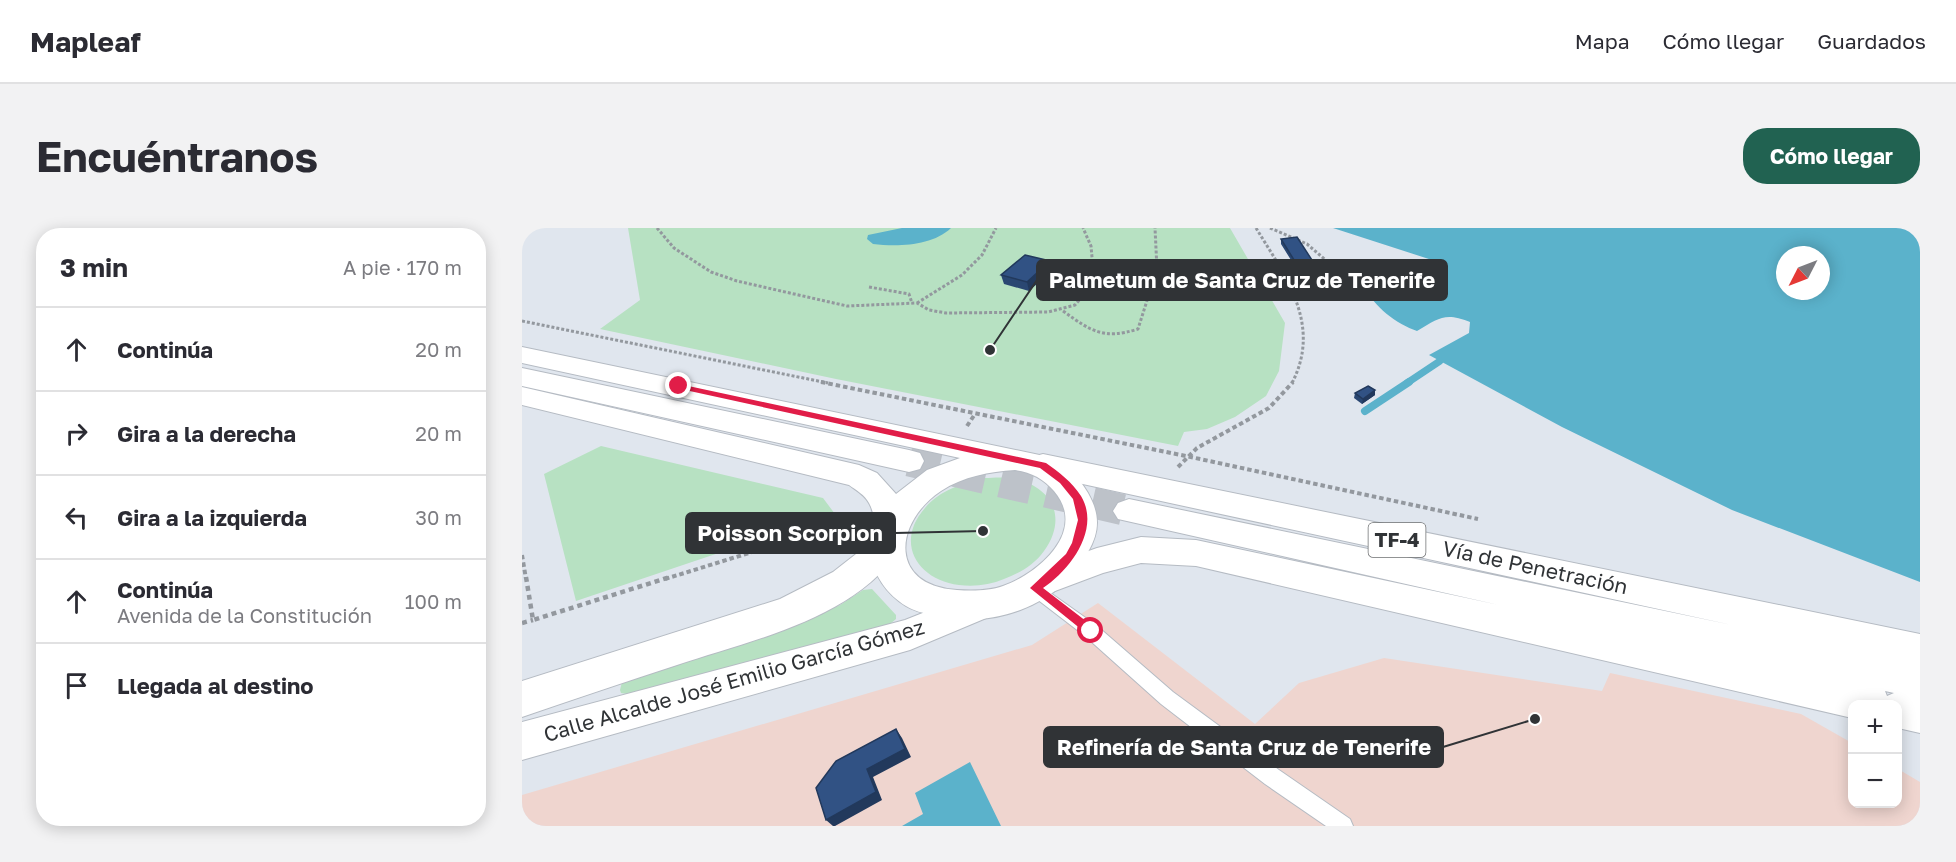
<!DOCTYPE html>
<html lang="es">
<head>
<meta charset="utf-8">
<style>
	body { margin:0; font-family:"Golos Text",sans-serif; background:#f2f2f3; color:#2b2b33 }
	.controls { position:absolute; right:18px; bottom:18px; display:grid; overflow:hidden; border-radius:12px; box-shadow:0 3px 15px #0003 }
	.controls button { width:54px; height:54px; display:grid; place-items:center; padding:0; border:0; border-bottom:2px solid #e1e1e2; background:#fff; color:#2b2b33; font:30px sans-serif }
	.compass { position:absolute; left:1254px; top:18px; width:54px; height:54px; border-radius:50%; background:#fff; box-shadow:0 3px 15px #0003; rotate:228deg }
	.stop { position:absolute; width:18px; height:18px; margin:-14px; border:4px solid #e11d48; border-radius:50%; background:#fff }
	.stop.end { background:#e11d48; border-color:#fff; box-shadow:0 2px 6px #0008 }
	.list { margin:0; padding:0; list-style:none }
	h2 { display:flex; justify-content:space-between; align-items:center; height:78px; margin:0; padding:0 24px; font-size:26px }
	h2 small { font-size:20px; font-weight:400; color:#7c7c81 }
	.list li { display:grid; grid-template-columns:39px 1fr auto; gap:18px; align-items:center; box-sizing:border-box; height:84px; padding:0 24px; border-top:2px solid #e1e1e2 }
	.list b { display:block; font-size:22px; white-space:nowrap }
	.list p { margin:0; font-size:20px; white-space:nowrap; color:#7c7c81 }
	.list em { font-size:20px; font-style:normal; color:#7c7c81 }
	.icon { flex:none; width:33px; height:33px; fill:none; stroke:currentColor; stroke-width:2; stroke-linecap:round; stroke-linejoin:round }
	.map { position:relative; flex:none; width:1398px; height:598px; overflow:hidden; border-radius:24px }
	header { display:flex; align-items:center; gap:36px; box-sizing:border-box; height:84px; padding:0 30px; background:#fff; border-bottom:2px solid #e1e1e2 }
	header strong { font-size:28px }
	nav { display:flex; gap:33px; margin-inline-start:auto; font-size:21px }
	.intro { display:flex; align-items:center; justify-content:space-between; box-sizing:border-box; height:144px; padding:0 36px }
	h1 { margin:0; font-size:42px }
	.button { padding:15px 27px; border-radius:24px; background:#216251; color:#fff; font-size:21px; font-weight:700 }
	main { display:flex; gap:36px; padding:0 36px }
	aside { flex:1; background:#fff; border-radius:24px; box-shadow:0 3px 15px #0003 }
	.map>svg:first-child { display:block }
</style>
</head>
<body>
<header>
<strong>Mapleaf</strong>
<nav><a>Mapa</a><a>Cómo llegar</a><a>Guardados</a></nav>
</header>
<div class="intro"><h1>Encuéntranos</h1><a class="button">Cómo llegar</a></div>
<main>
<aside>
<h2>3 min<small>A pie · 170 m</small></h2>
<ul class="list">
<li><svg class="icon" aria-label="ahead" viewBox="0 0 24 24"><path d="M12 20V5M6 11l6-6 6 6"/></svg><div><b>Continúa</b></div><em>20 m</em></li>
<li><svg class="icon" aria-label="right" viewBox="0 0 24 24"><path d="M7 20v-9h11M14 6l5 5-5 5"/></svg><div><b>Gira a la derecha</b></div><em>20 m</em></li>
<li><svg class="icon" aria-label="left" viewBox="0 0 24 24"><path d="M17 20v-9H6M10 6l-5 5 5 5"/></svg><div><b>Gira a la izquierda</b></div><em>30 m</em></li>
<li><svg class="icon" aria-label="ahead" viewBox="0 0 24 24"><path d="M12 20V5M6 11l6-6 6 6"/></svg><div><b>Continúa</b><p>Avenida de la Constitución</p></div><em>100 m</em></li>
<li><svg class="icon" aria-label="arrive" viewBox="0 0 24 24"><path d="M6 21V4h12l-3 4 3 4H6"/></svg><div><b>Llegada al destino</b></div></li>
</ul>
</aside>
<div class="map">
<svg width="1398" height="598" viewBox="0 0 1398 598">
	<rect width="100%" height="100%" fill="#e0e6ee"/>
	<path fill="#efd5cf" d="M576 375 733 496 777 455 862 430 1080 463 1088 445 1279 486 1330 515V576H1376V541L1398 554V598H0V567L510 417Z"/>
	<path fill="#b7e1c2" d="M106 0H708L763 95 757 143 744 168 713 189 685 201 662 204 656 218 314 151 78 101 118 72Z
		M79 218 301 270 313 286 54 373 22 246Z
		M463 250C470 250 478 249 486 250 527 255 548 287 522 323 512 337 498 345 482 351 468 357 452 359 437 357 396 352 372 315 403 280 418 262 441 255 463 250Z
		M350 361 374 387V391L368 396 105 466 99 465 98 462 100 454 285 392 318 377 341 362Z"/>
	<path fill="#5bb2cb" fill-rule="evenodd" d="M380 0H429C410 18 376 19 351 16L345 11 346 7Z
		M811 0H1398V354L1210 282 1040 199 907 127 947 105 948 94C923 84 917 90 895 103 875 96 851 79 843 58 841 52 842 44 843 39 869 40 892 51 917 52L922 49 923 41 910 32ZM1263 27H1299V63H1263Z
		M448 534 479 598H380L401 586 393 565Z"/>
	<g fill="none" stroke-linecap="round" stroke-linejoin="round">
		<path stroke="#5bb2cb" stroke-width="7" d="M885 155 918 133"/>
		<path stroke="#5bb2cb" stroke-width="8" d="M843 183 887 154"/>
		<path stroke="#bdc2c9" stroke-width="31" stroke-dasharray="31 16" stroke-linecap="butt" d="M387 233 607 283"/>
		<g stroke="#b5bbc3" stroke-width="2">
			<path id="lane" d="M513 354 575 398 651 464 757 542 828 591 831 598H804L743 556 639 476 563 408 507 365 505 360 507 355Z"/>
		</g>
		<g stroke="#b5bbc3" stroke-width="2">
			<path id="secondary" d="M365 301 377 305 382 314C341 389 230 412 155 437 103 454 52 471 0 489V453L258 371 311 344 334 326 353 305Z
				M456 363 469 368 474 378 469 388 388 422 0 532V494L383 392Z"/>
		</g>
		<g stroke="#b5bbc3" stroke-width="2">
			<path id="primary" d="M0 119 527 229C545 237 556 248 566 265 578 286 578 303 566 324 537 379 468 402 410 387 401 385 392 383 384 378 366 367 349 346 350 323 350 306 356 291 347 275 343 267 334 262 327 257L0 177V159L337 237 355 245 374 266 405 242 438 230 0 135ZM493 242C509 244 522 251 532 263 566 303 517 345 481 358 467 363 450 363 435 362 367 358 371 295 419 263 442 248 467 244 493 242Z"/>
		</g>
		<g stroke="#b5bbc3" stroke-width="2">
			<path id="highway" d="M0 140 387 222 398 225 402 233 398 241 387 244 0 158Z
				M521 226 1398 406V505L1376 500V476H1330V490L674 338 619 335 581 345 525 366 513 362 508 352 513 342 575 320 619 309 674 312 977 377 596 291 591 283 596 275 607 271 1210 397 510 245 506 237 510 229ZM1363 463 1372 465 1365 468Z"/>
		</g>
		<path stroke="#93989e" stroke-width="3" stroke-dasharray="3 2" stroke-linecap="butt" d="M135 0 152 20 189 44 215 53 325 78 395 75 407 82 424 85 526 84 553 77 566 62 571 40 569 18 561 0
			M734 0C764 49 800 97 770 155
			M748 0 785 16 813 40
			M347 59 387 66 390 75
			M395 75 440 47 460 27 474 0
			M541 83C569 103 581 112 616 101L635 41 633 0
			M0 93 306 155"/>
		<path stroke="#93989e" stroke-width="4" stroke-dasharray="4.5 3" stroke-linecap="butt" d="M299 154 664 228 956 291
			M445 198 453 186
			M656 239 675 220 747 180 771 154
			M0 327 4 351
			M143 351 327 294"/>
		<path stroke="#93989e" stroke-width="4.5" stroke-dasharray="5 4" stroke-linecap="butt" d="M4 349 11 392 148 349
			M0 395 11 392"/>
		<use href="#lane" fill="#fff" fill-rule="evenodd"/>
		<use href="#secondary" fill="#fff" fill-rule="evenodd"/>
		<use href="#primary" fill="#fff" fill-rule="evenodd"/>
		<use href="#highway" fill="#fff" fill-rule="evenodd"/>
	</g>
	<path fill="#2a4772" d="M759 11 799 46 798 51 782 53 759 16Z
		M530 42 507 63 482 56 479 47Z
		M833 165 853 167 840 176 832 170Z"/>
	<path fill="#22395c" d="M528 33 530 42 507 63 505 54Z
		M799 46 798 51 782 53V48Z
		M853 162V167L840 176 841 171Z
		M374 501 380 510 389 529 351 549 360 572 313 598H311L304 592 345 541Z"/>
	<path fill="#315284" stroke="#22395c" stroke-width="1.5" d="M775 9 799 46 782 48 759 11Z
		M503 27 528 33 505 54 479 47Z
		M846 158 853 162 841 171 833 165Z
		M374 501 383 521 345 541 354 564 304 592 294 560 314 533Z"/>
	<path fill="#e11d48" d="M157 156 524 235C537 244 550 254 559 268 579 301 548 342 521 360L573 400V406H565L508 360 544 326 550 315 556 292 551 271 538 255 518 240 154 160V157Z"/>
	<g text-anchor="middle" stroke-width="6" stroke-linejoin="round" paint-order="stroke">
		<rect fill="#fff" stroke="#6e7072" stroke-width="1.5" x="846.5" y="295" width="57" height="34" rx="4.5"/>
		<g font-size="20" font-weight="bold" fill="#303336">
			<text x="875" y="319">TF-4</text>
		</g>
		<g font-size="21" fill="#303336" stroke="#fff">
			<text transform="translate(1013 340) rotate(12)" y="7">Vía de Penetración</text>
			<text transform="translate(212 453) rotate(-16)" y="7">Calle Alcalde José Emilio García Gómez</text>
		</g>
	</g>
	<path fill="none" stroke="#303336" stroke-width="2" d="M468 122L515 52M461 303L373 305M1013 491L921 519"/>
	<g fill="#303336" stroke="#fff" stroke-width="2">
		<circle cx="468" cy="122" r="6"/>
		<circle cx="461" cy="303" r="6"/>
		<circle cx="1013" cy="491" r="6"/>
	</g>
	<g fill="#303336" stroke="#303336" stroke-width="2">
		<rect x="515" y="32" width="410" height="40" rx="6"/>
		<rect x="164" y="285" width="209" height="40" rx="6"/>
		<rect x="522" y="499" width="399" height="40" rx="6"/>
	</g>
	<g font-size="22" text-anchor="middle" font-weight="bold" fill="#fff">
		<text x="720" y="60">Palmetum de Santa Cruz de Tenerife</text>
		<text x="268" y="313">Poisson Scorpion</text>
		<text x="722" y="527">Refinería de Santa Cruz de Tenerife</text>
	</g>
</svg>
<div class="controls">
<button>+</button>
<button>−</button>
</div>
<svg class="compass" viewBox="-18 -18 36 36"><path d="M0-13l5 13h-10z" fill="#e53935"/><path d="M0 13l5-13h-10z" fill="#7c7c81"/></svg>
<div class="stop" style="left:569px;top:403px"></div>
<div class="stop end" style="left:157px;top:158px"></div>
</div>
</main>
</body>
</html>
